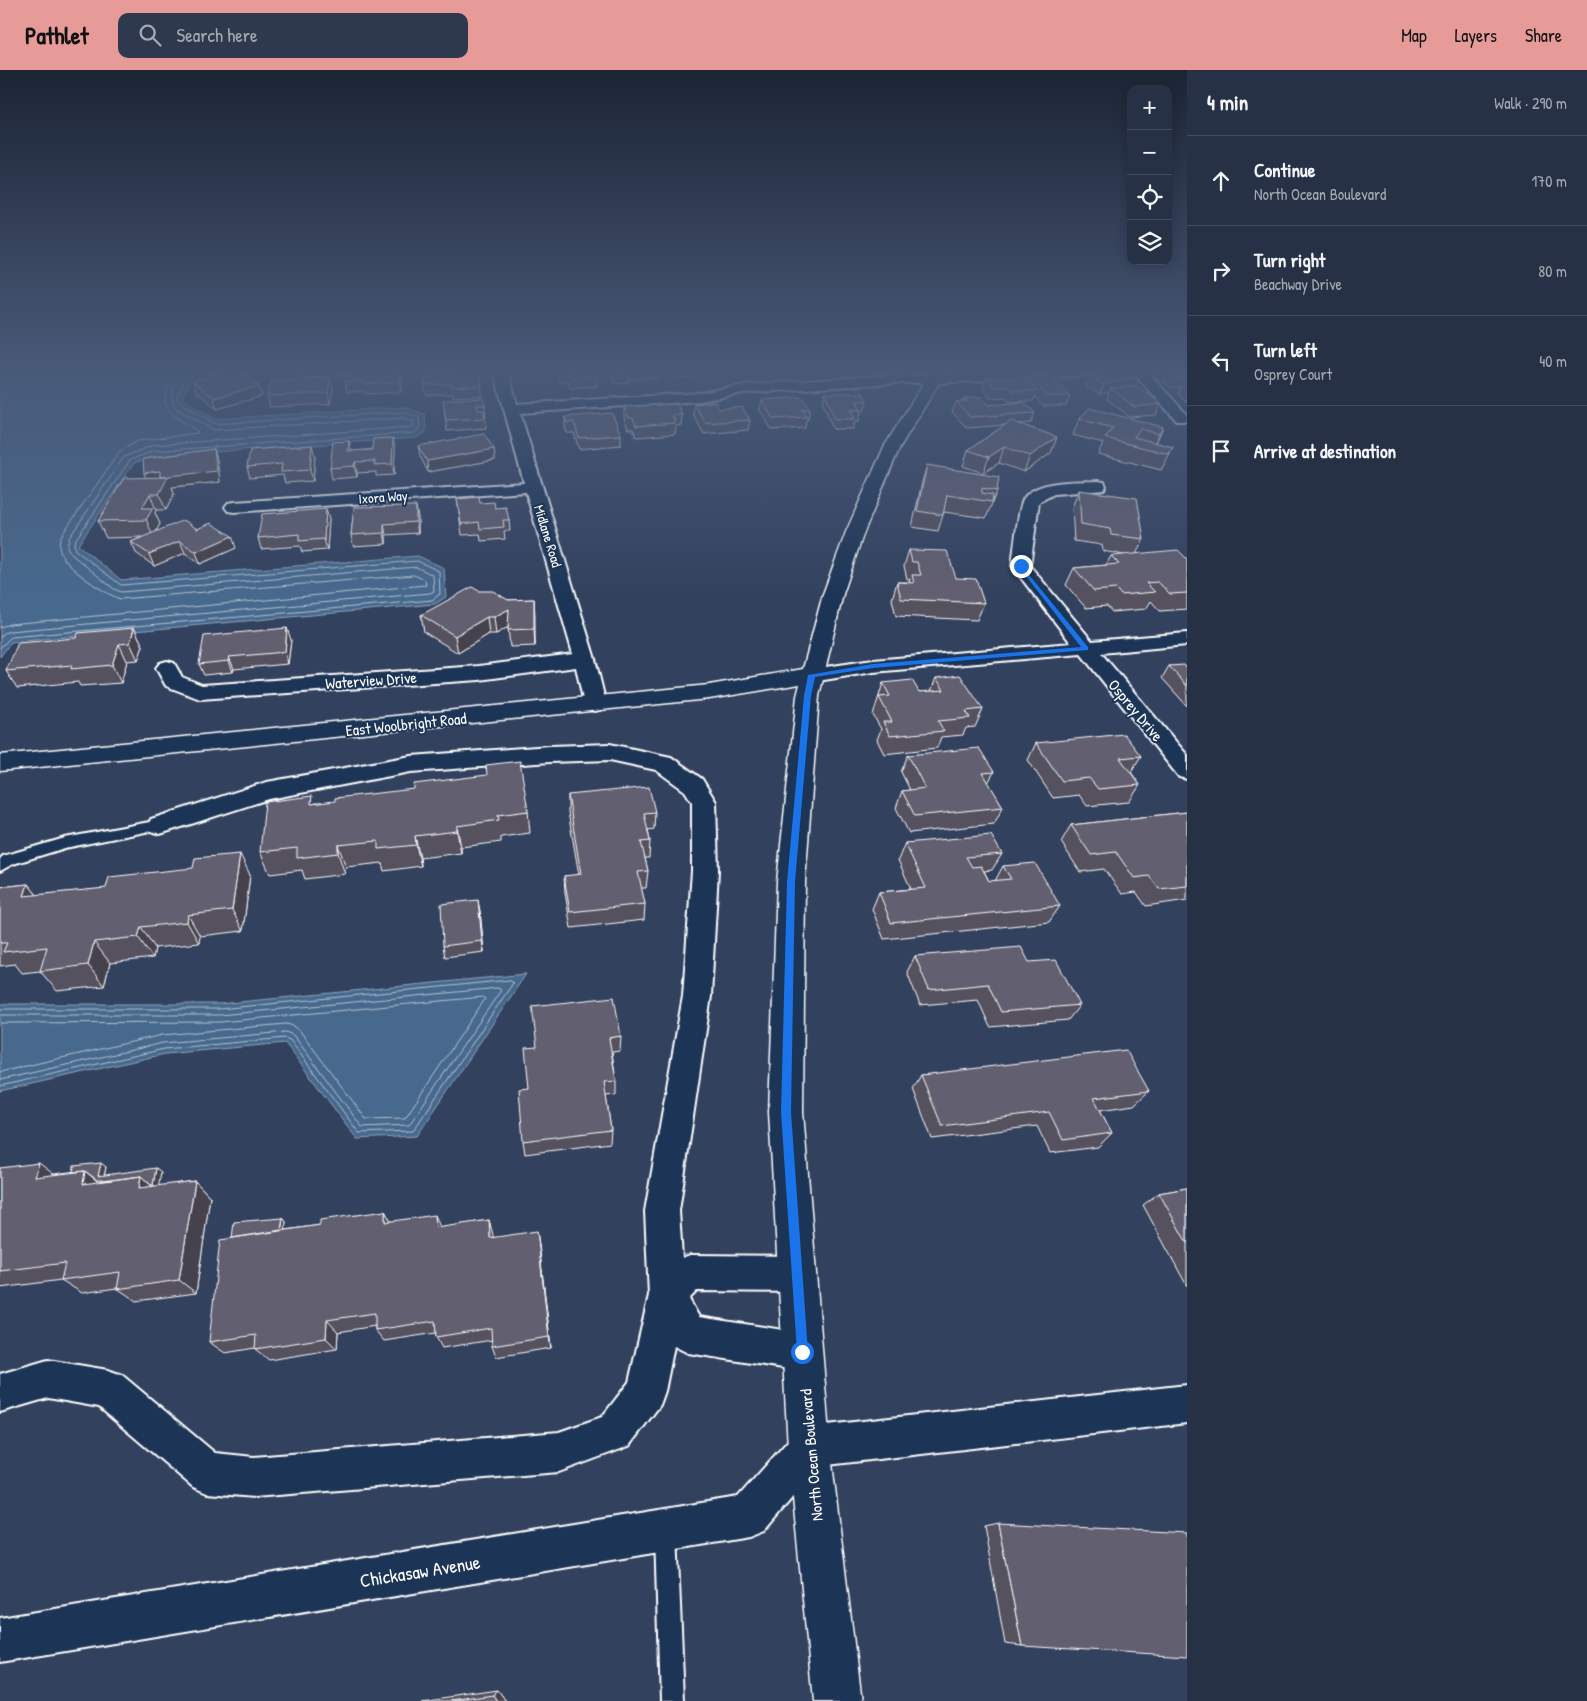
<!DOCTYPE html>
<html lang="en">
<head>
<meta charset="utf-8">
<style>
	body { margin:0; font-family:"Patrick Hand",sans-serif; background:#2e394d; color:#f1f3f6 }
	.controls { position:absolute; right:15px; top:15px; display:grid; overflow:hidden; border-radius:10px; box-shadow:0 2px 12px #0003 }
	.controls button { width:45px; height:45px; display:grid; place-items:center; padding:0; border:0; border-bottom:1px solid #424c5f; background:#263146; color:#f1f3f6; font:25px sans-serif }
	.stop { position:absolute; width:15px; height:15px; margin:-11px; border:4px solid #1a73e8; border-radius:50%; background:#fff }
	.stop.end { background:#1a73e8; border-color:#fff; box-shadow:0 1px 5px #0008 }
	.list { margin:0; padding:0; list-style:none }
	h2 { display:flex; justify-content:space-between; align-items:center; height:65px; margin:0; padding:0 20px; font-size:21px }
	h2 small { font-size:16px; font-weight:400; color:#a4a9b3 }
	.list li { display:grid; grid-template-columns:32px 1fr auto; gap:15px; align-items:center; box-sizing:border-box; height:90px; padding:0 20px; border-top:1px solid #424c5f }
	.list b { display:block; font-size:19px; white-space:nowrap }
	.list p { margin:0; font-size:16px; white-space:nowrap; color:#a4a9b3 }
	.list em { font-size:16px; font-style:normal; color:#a4a9b3 }
	.icon { flex:none; width:28px; height:28px; fill:none; stroke:currentColor; stroke-width:2; stroke-linecap:round; stroke-linejoin:round }
	.map { position:relative; flex:none; width:1187px; height:1631px; overflow:hidden }
	header { display:flex; align-items:center; gap:30px; box-sizing:border-box; height:70px; padding:0 25px; background:#e69b98; color:#111 }
	header strong { font-size:24px }
	nav { display:flex; gap:28px; margin-inline-start:auto; font-size:18px }
	.search { width:350px; height:45px; background:#2e394d; display:flex; align-items:center; gap:12px; box-sizing:border-box; padding:0 18px; border-radius:10px; color:#a4a9b3; font-size:19px }
	main { display:flex }
	aside { flex:1; background:#263146 }
	.map>svg:first-child { display:block }
</style>
</head>
<body>
<header>
<strong>Pathlet</strong>
<div class="search"><svg class="icon" aria-label="search" viewBox="0 0 24 24"><circle cx="10" cy="10" r="6"/><path d="M15 15l6 6"/></svg>Search here</div>
<nav><a>Map</a><a>Layers</a><a>Share</a></nav>
</header>
<main>
<div class="map">
<svg width="1187" height="1631" viewBox="0 0 1187 1631">
	<rect width="100%" height="100%" fill="#32415e"/>
	<filter id="ink" filterUnits="userSpaceOnUse"><feTurbulence type="fractalNoise" baseFrequency=".02" numOctaves="2"/><feDisplacementMap in="SourceGraphic" scale="10" xChannelSelector="R" yChannelSelector="G"/><feConvolveMatrix kernelMatrix="1 2 1 2 8 2 1 2 1" color-interpolation-filters="sRGB"/></filter>
	<g filter="url(#ink)">
		<path fill="#46698d" stroke="#90a5bb" d="M0 298H198L182 328 215 349 405 337 425 344 426 362 416 368 155 386 134 393 78 475 121 510 418 486 444 498 446 527 435 534 11 572 0 587Z
			M526 904 417 1066 357 1069 285 973 165 984 0 1021V934H219Z"/>
		<g fill="none" stroke-linecap="round" stroke-linejoin="round">
			<path stroke="#b5c3d1" stroke-width="1" d="M0 557 10 554 426 515 425 510 414 505 120 529C104 523 71 501 62 486 58 479 59 473 61 466L120 381 138 371 197 363 196 360C162 339 157 336 176 298
				M0 568 4 563 10 561 430 523 434 521 433 505 416 497 121 522 114 519 71 484 67 477 69 468 124 387 153 375 412 357 414 355 413 351 403 348 214 360 177 339C166 325 177 311 185 298
				M0 578 11 567 432 530 440 524 439 501 417 491 121 515 75 480 74 472 130 390 153 381 414 363 420 358 419 347 404 342 215 354 177 330V325L192 298
				M0 939H219L510 910 513 913 413 1061 359 1063 290 970 285 968 164 979 0 1016
				M0 945H220L498 918 501 920 409 1055 362 1057 294 966 286 962 163 973 0 1010
				M0 953 220 952 483 927 485 929 405 1048 366 1049 300 961 294 956 286 954 162 965 0 1002"/>
			<g stroke="#fff" stroke-width="4">
				<path id="service" d="M160 750 165 752 166 755 165 758 65 778 13 794 0 801V789L3 786 65 768Z
					M666 1452 674 1455 677 1463 684 1631H660L655 1463 658 1455Z"/>
			</g>
			<g stroke="#fff" stroke-width="4">
				<path id="minor" d="M383 298 376 302 303 307 296 303 298 300 308 298Z
					M493 298H507L517 334 700 323 744 315 895 305H935L1060 298H1158L1156 301 1148 302 1187 345V351H1177L1133 303 935 313H895L744 323 700 331 520 343 595 589 606 634 603 639 595 641 587 639 584 634 576 597 479 610 200 629 166 616 156 598 160 593 167 591 174 593 182 607 202 615 479 596 573 584 526 422 234 442 228 441 225 437 228 433 234 432 524 413Z
					M1098 411 1104 412 1106 416 1104 420 1054 424 1039 432 1030 496 1092 571 1187 563V575L1101 583 1187 685V709L1179 707 1081 584 873 602 812 612 805 610 801 605 805 600 873 590 1071 573 1012 496C1014 483 1018 435 1024 428 1038 409 1078 412 1098 411Z
					M610 674 671 687 702 709 716 732 718 801 711 926 679 1141 682 1188 690 1185 797 1186 810 1191 815 1204 810 1217 797 1222 697 1221 689 1229 699 1247 802 1263 815 1269 821 1282 815 1295 802 1301 688 1283 674 1276 665 1321 660 1335 629 1376 559 1402 254 1427 207 1423 193 1417 99 1337 48 1328 0 1342V1304L48 1290 108 1300 122 1305 215 1383 254 1387 559 1362 602 1347 629 1312 649 1225 645 1141 683 926 692 801V732L685 721 656 700 610 690 550 692 411 702 269 729 160 764 151 761 148 755 151 749 267 712 411 686 550 676Z
					M1187 1315V1353L819 1396 764 1461 749 1467 0 1592V1548L738 1427 795 1363 809 1357Z"/>
			</g>
			<g stroke="#fff" stroke-width="3">
				<path id="secondary" d="M933 298H948L900 377 864 462 843 524 819 626 805 812 803 1042 830 1377 861 1631H813L788 1377 769 1042 777 812 797 626 800 614 709 629 0 701V685L709 615 803 599 823 524 846 462 884 377Z"/>
			</g>
			<use href="#service" fill="#1d3557" fill-rule="evenodd"/>
			<use href="#minor" fill="#1d3557" fill-rule="evenodd"/>
			<use href="#secondary" fill="#1d3557" fill-rule="evenodd"/>
		</g>
		<path fill="#54515f" stroke="#fff" d="M208 298H248L245 303 247 307 259 316 262 326 217 339 196 321 193 311 215 305H210Z
			M480 298 482 326 453 327V324L426 325 424 315 459 302Z
			M544 298H594L597 306V316L570 318 568 311 559 312 556 303 545 304Z
			M609 298H658V308L628 310V313L615 314Z
			M667 298H720V301L694 302 693 308 671 309Z
			M733 298H771V301L736 304Z
			M1178 298H1187V333L1178 324 1181 317 1172 318 1162 311 1167 301 1177 300Z
			M1094 303 1139 307 1135 317 1161 334 1156 345 1130 347 1107 329 1109 322 1100 324 1086 317 1091 307H1092Z
			M1029 305 1070 326 1066 336H1043L1035 326 1033 331 1009 332 1006 327 990 328 983 318 987 308 1028 310Z
			M330 308 333 318 330 334 270 337 267 326Z
			M402 310 401 322 366 324 365 321 347 322 345 312Z
			M825 323 867 331 864 341H861L859 351H855L853 359H833L823 333Z
			M964 328 989 335 1035 343 1031 353 1019 354 1057 367 1051 383 1024 402 999 393 983 403 963 396 968 380 1005 355 967 358 952 342 956 332H963Z
			M443 330 485 335 486 358 447 361Z
			M762 330 810 339 808 349 806 350 805 358 772 360 760 340Z
			M694 334 719 339 750 350 748 360 704 364 693 344Z
			M624 337 682 345 681 355 676 356 675 364 636 367 633 359H628L624 348Z
			M565 347 621 365V375L579 379 574 363H567L565 357Z
			M1079 349 1163 357 1156 373 1173 377 1165 393 1161 400 1098 384 1103 373 1073 365Z
			M349 371 351 381 395 378 394 405 376 406V402L357 403V407L332 409 330 398Z
			M418 376 494 379 495 390 428 402 420 386Z
			M214 379 217 390 220 412 172 417 174 424 166 440H156L155 443 160 454 156 461 197 459 236 478 200 494 185 483 154 496 136 483 131 472 142 467 106 468 98 451 145 408Z
			M315 386 313 411 285 413 283 405 250 408 247 397Z
			M927 395 997 421 986 448 944 442 938 461 912 457 922 412Z
			M1079 420 1144 469 1136 484 1187 489V539L1160 541 1151 531 1146 539 1112 542 1107 536 1086 538 1066 515 1074 498 1106 495 1111 486 1124 485 1103 481 1102 475 1074 471 1072 437Z
			M457 429 480 433 495 438 509 450 510 461H504L505 469 481 471 480 464 462 465Z
			M354 437 418 447V463L386 465V474L353 476 351 465Z
			M326 439 329 450 327 480 302 482 300 476 261 479 258 468Z
			M909 480 956 508 984 533 977 550 896 546 892 529 897 512H909L910 509H907L904 496Z
			M479 521 508 530 534 529 535 576 510 577 508 557 496 564H489L458 583 424 562 421 545Z
			M134 558 143 576 138 590 127 591 121 613 80 616 78 612 17 618 6 601 76 568Z
			M291 570 288 594 234 599 233 602 204 605 199 594Z
			M1169 596 1187 598V636L1162 608Z
			M936 608 983 639 975 657 966 658 963 665 941 667 937 678 884 684 877 670 881 659 873 645 883 613 919 622 931 621Z
			M1036 673 1141 686 1131 702 1140 715 1129 732 1087 736 1079 725 1053 728 1028 690Z
			M908 685 994 702 988 713 1003 737 994 754 909 763 896 738 902 721 910 720 901 702Z
			M568 725 655 742 654 759 648 760 650 771 649 788H645L648 801 646 818H641L645 834 644 850 571 858 565 823 564 806 579 805 568 742Z
			M314 733 528 741 530 763 501 767V772L461 777V783L420 788 421 796 384 801 382 793 346 797 345 804 305 809 302 800 270 804 260 782Z
			M1187 742V830L1146 836 1136 822 1122 824 1104 799 1080 802 1061 772 1071 755Z
			M905 773 1002 784 992 800 984 801 989 811H995L1003 796 1060 836 1049 852 884 869 872 839 879 822 911 819 898 790Z
			M250 805 243 861 200 866 199 873 155 878 153 888 110 893 104 916 57 921 40 901 22 903 15 894 0 896V817L28 814 37 825Z
			M480 841 484 882 445 887 443 876Z
			M915 886 1029 892 1080 935 1068 950 990 957 978 930 920 935 907 902Z
			M621 966 620 981 612 982 616 1011V1025L606 1026 611 1060 610 1073 525 1084 523 1071 529 1018 537 977Z
			M921 1005 1149 1021 1134 1035 1100 1040 1112 1063 1098 1077 1050 1083 1037 1056 932 1069 913 1019Z
			M106 1097 104 1106 161 1102 158 1116 195 1111 210 1127 196 1223 136 1231 117 1218 82 1223 61 1210 0 1218V1098L54 1104Z
			M1187 1118V1216L1143 1135 1159 1123Z
			M385 1141 391 1152 440 1158 489 1150 493 1168 539 1175 551 1278 496 1287 492 1276V1270L442 1278 436 1267V1263L384 1271 375 1260V1256L338 1262 337 1279 269 1290 255 1279V1278L225 1283 209 1272 283 1148 286 1152 285 1160 320 1155Z
			M998 1453 1022 1576 1005 1574 984 1456Z
			M497 1620 505 1631H422Z"/>
		<path fill="#45424e" stroke="#fff" d="M243 298H248L245 304H246L249 314 245 304Z
			M737 298H771V301L736 304Z
			M400 299 402 310 401 322 400 312Z
			M1139 307 1135 317 1111 318 1109 322 1100 324 1104 314Z
			M330 308 333 318 330 334 328 323Z
			M259 316 262 326 217 339 214 328Z
			M1163 357 1156 373 1151 379 1159 364Z
			M1057 367 1051 383 1024 402 1030 386Z
			M393 368 395 378 394 405 392 394Z
			M349 371 351 382 348 381Z
			M312 375 315 386 313 411 310 400Z
			M1004 377 999 393 983 403 989 387Z
			M214 379 217 390 220 412 172 417 174 424 166 440 159 424 148 414 144 403Z
			M494 379 495 390 428 402 427 391Z
			M355 392 357 403V407L354 396Z
			M150 424 156 440 155 443 160 454 153 467 142 438Z
			M416 436 418 447V463L416 452Z
			M326 439 329 450 327 480 324 469Z
			M384 454 386 465V474L384 463Z
			M232 466 236 478 200 494 196 482Z
			M180 471 185 483 154 496 149 484Z
			M534 529 535 546V576L534 559Z
			M509 539 510 556 496 564 494 547Z
			M487 547 489 564 458 583 455 566Z
			M134 558 143 576 138 590 130 573Z
			M287 558 291 570 288 594 285 582Z
			M119 574 127 591 121 613 112 595Z
			M229 587 234 599 233 602 229 591Z
			M457 756 461 777V783L457 761Z
			M415 766 420 788 421 796 416 775Z
			M338 775 346 797 345 804 338 783Z
			M240 784 250 805 243 861 232 840Z
			M28 814 45 835 24 826Z
			M478 830 480 841 484 882 482 871Z
			M188 845 200 866 199 873 187 852Z
			M141 857 155 878 153 888 138 867Z
			M94 872 110 893 104 916 88 895Z
			M39 1093 60 1109 35 1107Z
			M101 1093 106 1097 103 1111 98 1106Z
			M156 1098 161 1102 158 1119 153 1115Z
			M85 1101 104 1117 83 1114Z
			M141 1106 158 1122 139 1118Z
			M195 1111 210 1127 196 1223 179 1210Z
			M385 1141 393 1156 385 1152Z
			M435 1145 441 1160 436 1158Z
			M283 1148 286 1152 284 1169 281 1165Z
			M489 1150 493 1165 494 1182 490 1168Z
			M537 1161 539 1175 551 1278 549 1267Z
			M327 1250 338 1262 337 1279 326 1268Z
			M497 1620 505 1631H496L492 1625Z"/>
		<path fill="#625e6f" stroke="#fff" d="M238 298 246 304 244 305 259 316 214 328 193 311Z
			M459 298H480L481 316 452 317V314L424 315 425 304 459 302Z
			M557 298H594L597 306 570 308 568 301H558Z
			M613 298H655L627 300 628 303 616 304Z
			M1114 298H1123L1139 307 1104 314 1091 307 1098 305 1094 303Z
			M1180 298H1187V307L1177 308 1167 301 1182 300Z
			M400 299V312L364 314V311L345 312 346 302Z
			M1029 305H1051L1070 326H1047Z
			M1025 307 1037 321H1013L1009 317H994L987 308Z
			M330 308 328 323 267 326 271 310Z
			M1137 316 1161 334 1134 337 1111 318Z
			M825 323H863L867 331H857L861 340H851L855 349H835Z
			M802 327 810 339H802L807 347 773 349 762 330Z
			M981 327 989 335 1024 332 1035 343 970 347 956 332 968 331 964 328Z
			M483 328 485 335H477L478 340H484L485 348 446 350 443 330Z
			M715 332 719 339 742 337 750 350 705 353 694 334Z
			M677 334 682 345H672L676 353 636 356 633 348H629L624 337Z
			M1089 338 1163 357 1159 364 1140 359 1134 367 1173 377 1169 384 1105 368 1113 358 1079 349Z
			M612 343 621 365 579 368 574 352 567 353 565 347Z
			M1011 351 1057 367 1030 386 1004 377 989 387 968 380Z
			M484 364 494 379 427 391 418 376Z
			M393 368 392 394 374 395 375 391 355 392 354 396 330 398 333 372 349 371 348 381 372 380 373 369Z
			M312 375 310 400 281 402 282 394 247 397 250 380Z
			M214 379 217 401 160 407V401L144 403 143 389Z
			M927 395 999 407 997 421 982 418V423L993 425 992 432 947 425 943 445 917 441Z
			M168 407 159 424H150L142 438H153L146 450 98 451 124 408Z
			M1079 420 1137 428 1144 469 1111 465 1110 459 1081 454Z
			M479 427 480 433 494 432 495 438 506 437 509 450H503L504 457 480 459 479 452 461 454 457 429Z
			M416 436V452L384 454V463L351 465 354 437Z
			M326 439 324 469 299 471V464L258 468 262 444Z
			M184 450 197 459 211 453 232 466 196 482 180 471 149 484 131 472Z
			M909 480 947 481 956 508 976 509 984 533 901 529 897 512 914 513 912 505H921L917 492H912Z
			M1178 480 1187 489V523L1170 524 1158 512 1146 513 1155 522 1121 525 1116 519 1094 521 1074 498 1119 494 1111 486Z
			M472 517 479 521H493L508 530 534 529V559L508 560 509 539 494 547H487L455 566 421 545Z
			M134 558 130 573 119 574 112 595 71 599 72 595 6 601 18 573 76 568 78 563Z
			M287 558 285 582 229 587V591L199 594 204 566Z
			M1184 595 1187 598V616L1169 596Z
			M960 605 983 639 966 641 970 648 938 651 944 661 890 666 883 652H892L879 627 890 626 883 613 912 610 919 622 944 620 936 608Z
			M1124 664 1141 686 1120 688 1140 715 1098 719 1089 708 1062 711 1036 673Z
			M979 678 994 702 983 703 1003 737 915 746 902 721 925 718 908 685Z
			M520 691 528 741 498 745 499 750 457 756V761L415 766 416 775 378 779V771L338 775V783L297 788V778L260 782 265 732 312 726 311 734 335 731V728L414 719V714L487 705 486 695Z
			M649 717 655 742 644 743 650 771 641 772 648 801 638 802 645 834 570 842 564 806 581 804 568 725Z
			M1187 742V816L1159 819 1149 806 1134 808 1116 782 1091 785 1071 755Z
			M991 765 1002 784 966 787 972 797 981 796 989 811 1011 809 1003 796 1035 793 1060 836 891 853 879 822 926 818 905 773Z
			M240 784 232 840 188 845 187 852 141 857 138 867 94 872 88 895 40 901 47 877 3 882 7 873H0V817L28 814 24 826 106 818 109 807 193 798 195 788Z
			M478 830 482 871 443 876 441 834Z
			M1021 877 1029 892 1056 890 1080 935 1001 942 988 914 929 920 915 886Z
			M614 927 621 966 609 968 616 1011 604 1012 611 1060 523 1071 519 1019 529 1018 525 978 537 977 532 936Z
			M1126 980 1149 1021 1094 1028 1112 1063 1063 1070 1049 1042 942 1056 921 1005Z
			M39 1093 35 1107 85 1101 83 1114 141 1106 139 1118 195 1111 179 1210 117 1219 120 1202 61 1210 65 1193 0 1201V1098Z
			M101 1093 98 1106 156 1098 153 1115H151L141 1106 102 1111V1110H97L85 1101 73 1102 74 1096Z
			M1187 1118V1173L1159 1123Z
			M385 1141V1152L435 1145 436 1158 489 1150 490 1168 537 1161 549 1267 492 1276 491 1258 436 1267 435 1251 375 1260V1243L327 1250 326 1268 255 1279 256 1265 209 1272 220 1170 320 1155V1150Z
			M283 1148 281 1160 232 1168 234 1152Z
			M998 1453 1187 1463V1586L1022 1576Z
			M492 1625 496 1631H452Z"/>
	</g>
	<linearGradient id="sky" x2="0" y2="1"><stop stop-color="#1c2434"/><stop offset="0.57" stop-color="#495a79"/><stop offset="1" stop-color="#495a79" stop-opacity="0"/></linearGradient>
	<rect width="1187" height="527" fill="url(#sky)"/>
	<path fill="#1a73e8" d="M1021 495 1088 577V580L873 598 815 607 811 626 795 812 791 1042 808 1282 807 1286 802 1288 798 1286 797 1282 781 1042 787 812 804 626 808 605 873 594 1081 577 1019 497Z"/>
	<g text-anchor="middle" stroke-width="4" stroke-linejoin="round" paint-order="stroke">
		<g font-size="14" fill="#fff" stroke="#1d3557">
			<text transform="translate(383 427) rotate(-4)" y="5">Ixora Way</text>
			<text transform="translate(548 466) rotate(73)" y="5">Midlane Road</text>
		</g>
		<g font-size="16" fill="#fff" stroke="#1d3557">
			<text transform="translate(371 610) rotate(-4)" y="6">Waterview Drive</text>
			<text transform="translate(1136 640) rotate(50)" y="6">Osprey Drive</text>
			<text transform="translate(406 654) rotate(-6)" y="6">East Woolbright Road</text>
			<text transform="translate(811 1385) rotate(-95)" y="6">North Ocean Boulevard</text>
		</g>
		<g font-size="19" fill="#fff" stroke="#1d3557">
			<text transform="translate(420 1501) rotate(-9)" y="7">Chickasaw Avenue</text>
		</g>
	</g>
</svg>
<div class="controls">
<button>+</button>
<button>−</button>
<button><svg class="icon" aria-label="locate" viewBox="0 0 24 24"><circle cx="12" cy="12" r="6"/><path d="M12 2v4M12 18v4M2 12h4M18 12h4"/></svg></button>
<button><svg class="icon" aria-label="layers" viewBox="0 0 24 24"><path d="M12 4l9 5-9 5-9-5zM3 14l9 5 9-5"/></svg></button>
</div>
<div class="stop" style="left:802px;top:1282px"></div>
<div class="stop end" style="left:1021px;top:496px"></div>
</div>
<aside>
<h2>4 min<small>Walk · 290 m</small></h2>
<ul class="list">
<li><svg class="icon" aria-label="ahead" viewBox="0 0 24 24"><path d="M12 20V5M6 11l6-6 6 6"/></svg><div><b>Continue</b><p>North Ocean Boulevard</p></div><em>170 m</em></li>
<li><svg class="icon" aria-label="right" viewBox="0 0 24 24"><path d="M7 20v-9h11M14 6l5 5-5 5"/></svg><div><b>Turn right</b><p>Beachway Drive</p></div><em>80 m</em></li>
<li><svg class="icon" aria-label="left" viewBox="0 0 24 24"><path d="M17 20v-9H6M10 6l-5 5 5 5"/></svg><div><b>Turn left</b><p>Osprey Court</p></div><em>40 m</em></li>
<li><svg class="icon" aria-label="arrive" viewBox="0 0 24 24"><path d="M6 21V4h12l-3 4 3 4H6"/></svg><div><b>Arrive at destination</b></div></li>
</ul>
</aside>
</main>
</body>
</html>
